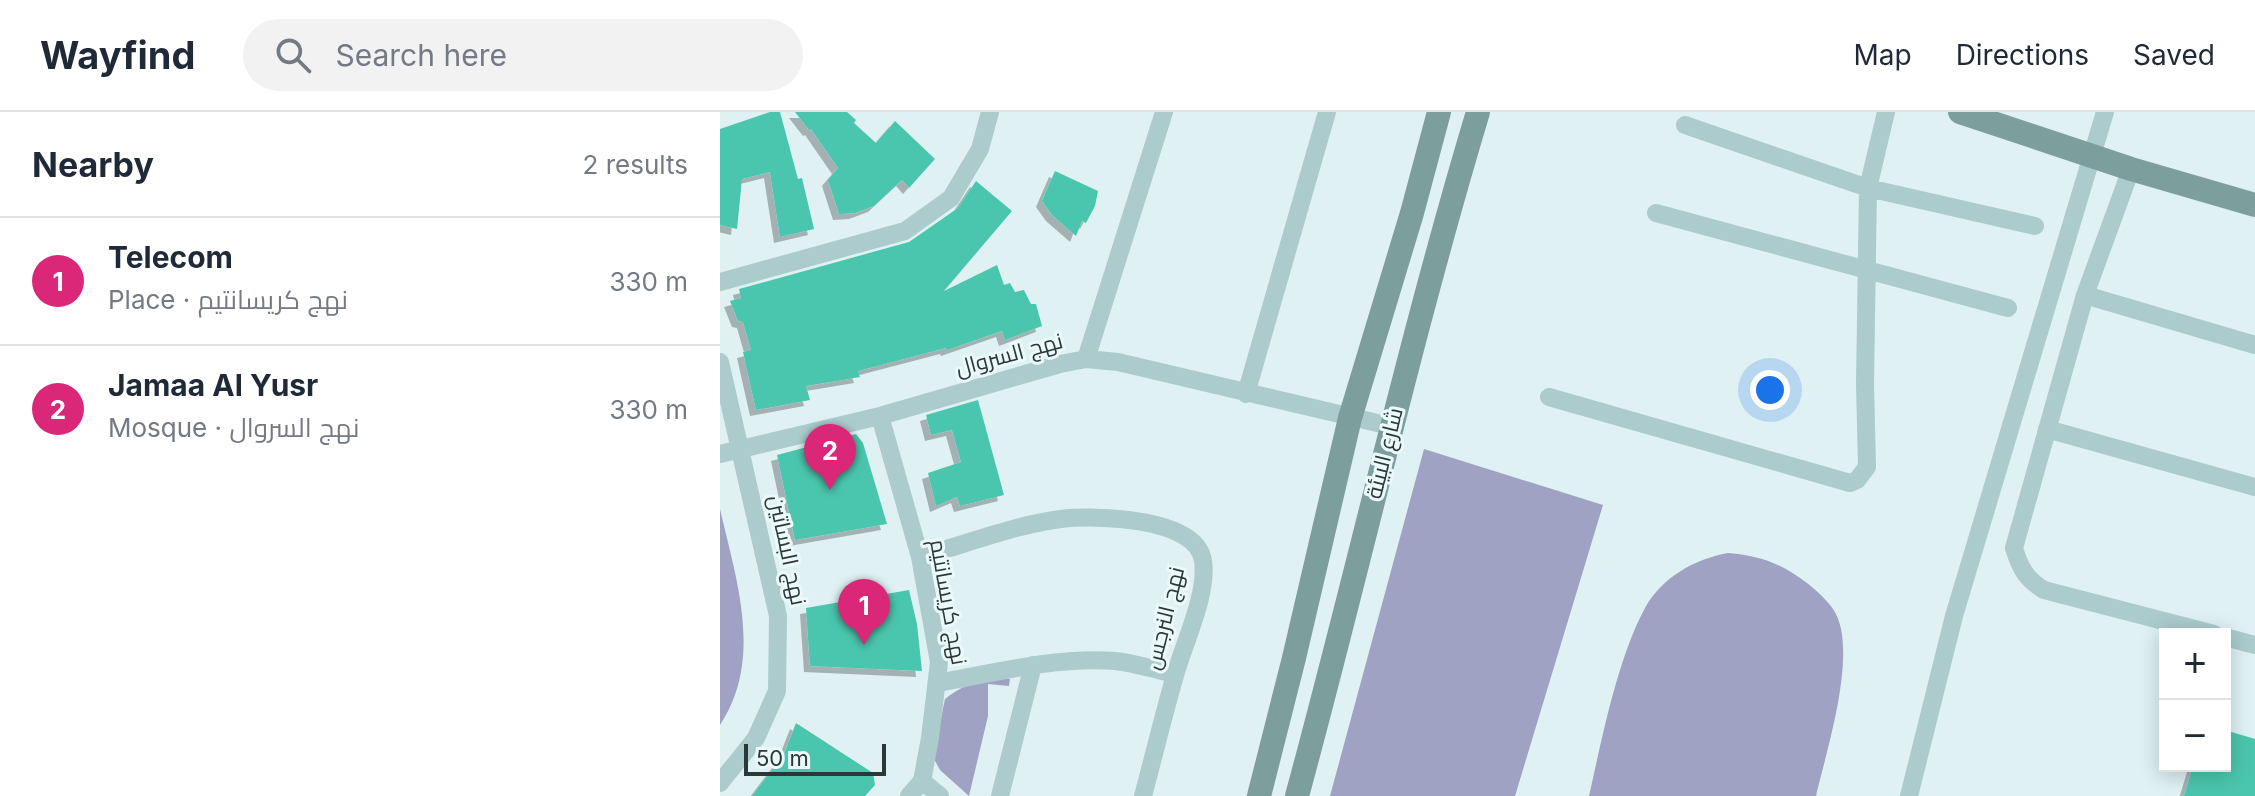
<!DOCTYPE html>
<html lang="en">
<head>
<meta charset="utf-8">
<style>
	body { margin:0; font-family:Inter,Cairo,sans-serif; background:#f2f2f3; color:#1f2937 }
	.controls { position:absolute; right:24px; bottom:24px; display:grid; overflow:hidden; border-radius:0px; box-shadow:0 4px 20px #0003 }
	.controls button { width:72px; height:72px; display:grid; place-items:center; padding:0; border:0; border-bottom:2px solid #e0e1e3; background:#fff; color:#1f2937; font:40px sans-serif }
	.scale { position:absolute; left:24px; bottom:20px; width:142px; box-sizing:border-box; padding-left:8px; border:4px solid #2a3937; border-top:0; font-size:22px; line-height:28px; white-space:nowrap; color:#2a3937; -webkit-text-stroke:6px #ecf9fa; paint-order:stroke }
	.you { position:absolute; left:1050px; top:278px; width:28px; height:28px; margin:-20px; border:6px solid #fff; border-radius:50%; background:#1a73e8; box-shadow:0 0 0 12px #1a73e833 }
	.badge { display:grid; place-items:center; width:52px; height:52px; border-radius:50%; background:#db2777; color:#fff; font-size:26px; font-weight:700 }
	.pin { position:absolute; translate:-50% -66px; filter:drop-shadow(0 2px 4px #0008) }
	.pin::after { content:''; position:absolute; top:42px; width:28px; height:24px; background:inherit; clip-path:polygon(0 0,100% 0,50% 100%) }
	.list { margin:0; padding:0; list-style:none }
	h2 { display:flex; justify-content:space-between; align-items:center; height:104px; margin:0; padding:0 32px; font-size:34px }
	h2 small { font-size:26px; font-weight:400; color:#747a83 }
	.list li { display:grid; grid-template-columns:52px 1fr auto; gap:24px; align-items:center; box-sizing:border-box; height:128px; padding:0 32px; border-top:2px solid #e0e1e3 }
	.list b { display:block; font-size:30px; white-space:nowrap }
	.list p { margin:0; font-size:26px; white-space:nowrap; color:#747a83 }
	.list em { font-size:26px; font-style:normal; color:#747a83 }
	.icon { flex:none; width:44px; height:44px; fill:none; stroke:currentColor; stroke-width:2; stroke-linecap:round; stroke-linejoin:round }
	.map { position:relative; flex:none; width:1535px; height:684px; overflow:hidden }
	header { display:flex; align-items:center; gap:48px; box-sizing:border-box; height:112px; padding:0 40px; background:#fff; border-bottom:2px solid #e0e1e3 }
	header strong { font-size:38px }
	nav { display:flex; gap:44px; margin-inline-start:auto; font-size:28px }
	.search { width:560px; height:72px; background:#f2f2f3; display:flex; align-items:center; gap:20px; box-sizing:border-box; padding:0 28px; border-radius:44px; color:#747a83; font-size:30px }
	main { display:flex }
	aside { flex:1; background:#fff }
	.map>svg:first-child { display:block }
</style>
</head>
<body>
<header>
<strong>Wayfind</strong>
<div class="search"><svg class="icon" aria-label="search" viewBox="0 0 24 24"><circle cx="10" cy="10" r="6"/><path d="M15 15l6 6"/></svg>Search here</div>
<nav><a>Map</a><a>Directions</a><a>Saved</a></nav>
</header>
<main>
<aside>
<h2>Nearby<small>2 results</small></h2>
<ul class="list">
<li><span class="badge">1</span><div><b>Telecom</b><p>Place · نهج كريسانتيم</p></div><em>330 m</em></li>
<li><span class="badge">2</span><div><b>Jamaa Al Yusr</b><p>Mosque · نهج السروال</p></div><em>330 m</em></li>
</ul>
</aside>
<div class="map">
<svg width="1535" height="684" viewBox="0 0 1535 684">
	<defs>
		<filter id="shadow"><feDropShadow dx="-6" dy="6" stdDeviation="0" flood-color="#0004"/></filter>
	</defs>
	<rect width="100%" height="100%" fill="#dff1f3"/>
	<path fill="#9fa2c2" d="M704 337 883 393 795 684H610Z
		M0 397C16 467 44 547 0 613Z
		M1008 441C1041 444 1060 451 1087 471 1096 478 1107 488 1113 497 1140 536 1106 640 1096 684H869C882 627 897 548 925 496 942 465 975 447 1008 441Z
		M274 565 290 567 289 574 268 572V604L249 684 220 658 213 645 225 587C240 575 255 569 274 565Z"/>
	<path fill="#4bc6ae" filter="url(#shadow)" d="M50 0H60L78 67 82 66 94 117 60 125 50 60 22 67 17 117 0 113V17Z
		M75 0H127L136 8 134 11 156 31 175 9 215 47 189 76 182 68 154 94 135 101 119 102 108 68 118 56 91 17 89 18Z
		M335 59 378 79 375 94 366 111 362 109 356 124 332 103 322 89Z
		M256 69 292 99 224 179 277 153 284 173 290 171 295 180 304 178 311 192H316L322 214 285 228 282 219 227 238 226 236 138 259 140 265 86 274 90 288 36 298 23 240 31 238 23 210 18 209 10 189 21 186 19 177 189 130 238 96Z
		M258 288 284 383 240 394 237 385 216 394 208 361 241 350 232 318 211 323 206 303Z
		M136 322 143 331 167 412 75 428 57 343Z
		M189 478 197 512 202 559 90 554 86 496Z
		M76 611 153 661 155 673 145 684H32L64 642Z
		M1505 618 1535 627V684H1464L1473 654H1505Z"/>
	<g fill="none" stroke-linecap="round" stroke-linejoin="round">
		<path stroke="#abcbcc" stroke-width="18" d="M965 13 1148 76 1315 114
			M1411 57 1365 183 1294 436C1300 456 1306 467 1324 478L1494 522
			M936 101 1288 196
			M0 170 185 119 231 86 260 37 270 0
			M1365 183 1535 233
			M366 247 398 250 670 314
			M0 250 58 504 57 579 36 626 0 671
			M526 282 607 0
			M829 285 1130 371 1137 368 1147 355 1145 272 1148 76 1166 0
			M160 304 200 445 219 550 210 626 202 669 189 684
			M1327 317 1535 375
			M0 342 160 304 340 252 366 247 444 0
			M200 445C246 432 294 413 341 407 375 403 477 405 483 449 488 481 465 529 456 560 444 601 434 643 423 684
			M1505 525 1535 533
			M218 571C277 560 335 545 395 549 415 551 436 558 455 562
			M202 669 220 684
			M280 684 313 553
			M1189 684 1234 504 1385 0"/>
		<path stroke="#7c9f9d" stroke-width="24" d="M1240 0 1411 57 1535 93
			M539 684 574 546 630 306 692 101 719 0
			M577 684C639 456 690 226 758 0"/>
	</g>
	<g text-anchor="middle" stroke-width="6" stroke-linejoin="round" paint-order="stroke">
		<g font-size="22" fill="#2a3937" stroke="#ecf9fa">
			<text transform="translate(289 242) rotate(-15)" y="8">نهج السروال</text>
			<text transform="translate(664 341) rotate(-76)" y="8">شارع البيئة</text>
			<text transform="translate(68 438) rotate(78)" y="8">نهج البساتين</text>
			<text transform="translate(229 490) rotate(80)" y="8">نهج كريسانتيم</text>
			<text transform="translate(444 506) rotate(-76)" y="8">نهج النرجس</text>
		</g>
	</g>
</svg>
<div class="controls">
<button>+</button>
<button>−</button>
</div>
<div class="scale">50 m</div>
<div class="you"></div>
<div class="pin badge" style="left:144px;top:533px">1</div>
<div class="pin badge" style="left:110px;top:378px">2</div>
</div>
</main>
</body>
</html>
